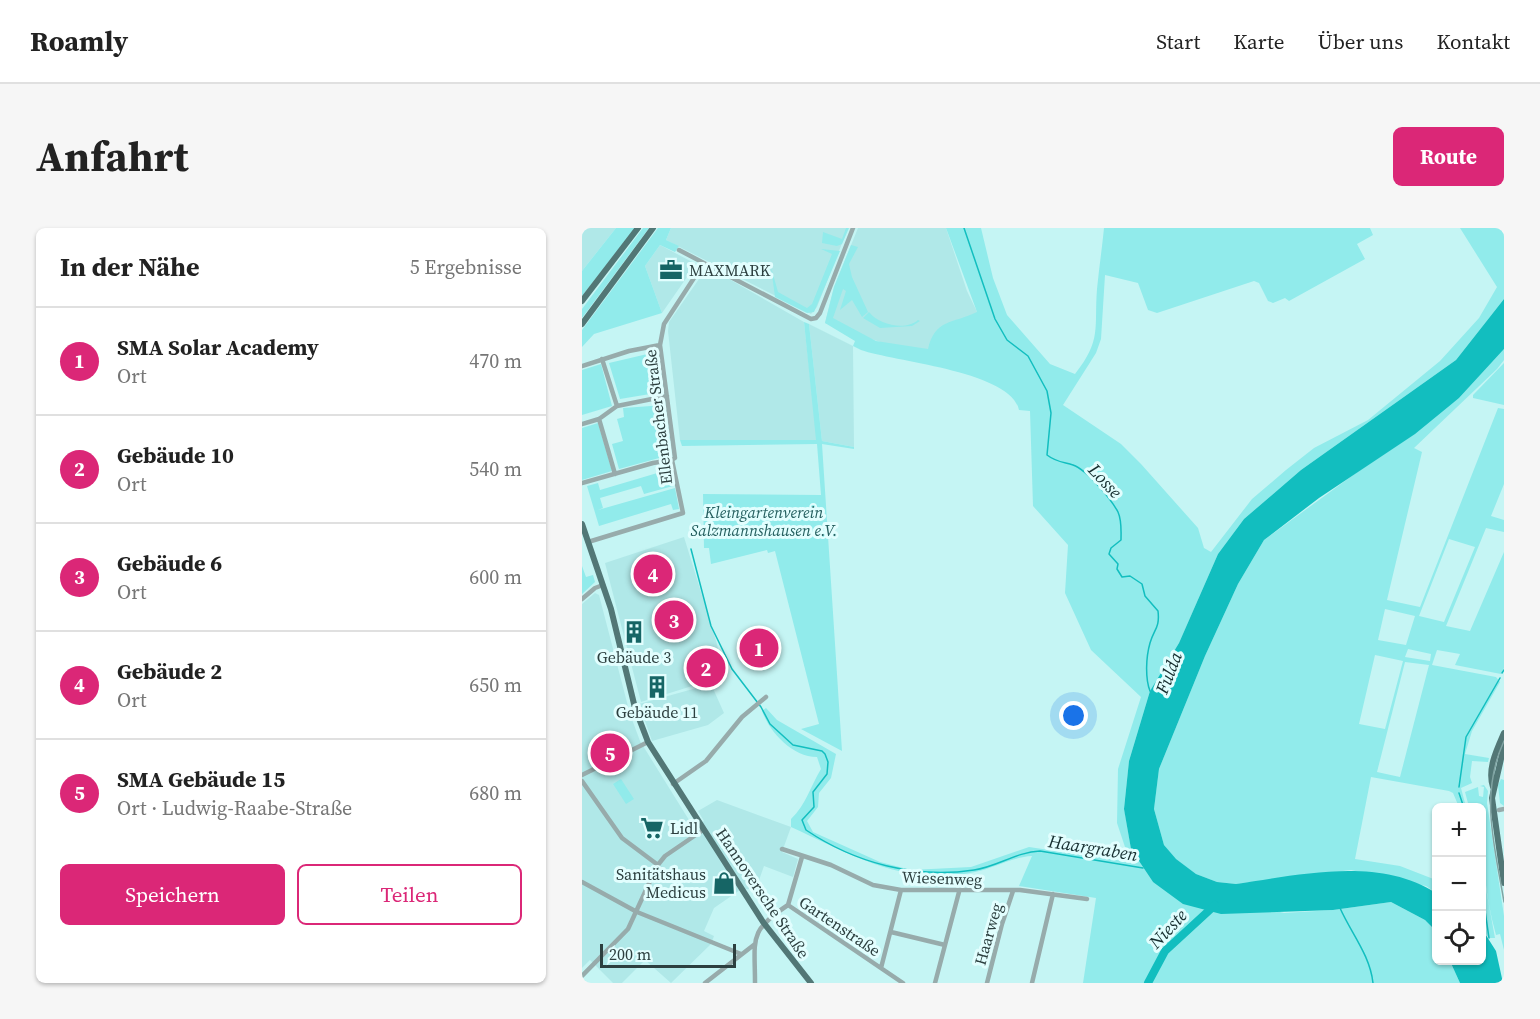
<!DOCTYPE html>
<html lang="de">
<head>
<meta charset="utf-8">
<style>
	body { margin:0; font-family:"Source Serif 4",serif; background:#f6f6f6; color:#222 }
	.controls { position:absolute; right:18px; bottom:18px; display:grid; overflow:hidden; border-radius:9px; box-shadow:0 2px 4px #0004 }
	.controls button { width:54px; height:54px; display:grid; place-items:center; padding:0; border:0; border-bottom:2px solid #e0e0e0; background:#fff; color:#222; font:30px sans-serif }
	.scale { position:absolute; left:18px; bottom:15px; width:136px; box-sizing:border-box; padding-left:6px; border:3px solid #2c3f3f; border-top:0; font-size:16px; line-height:21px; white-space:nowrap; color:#2c3f3f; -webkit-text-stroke:4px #e2fefe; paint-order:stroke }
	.you { position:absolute; left:492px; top:488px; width:21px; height:21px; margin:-15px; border:4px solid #fff; border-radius:50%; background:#1a73e8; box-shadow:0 0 0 9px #1a73e833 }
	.badge { display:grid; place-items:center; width:39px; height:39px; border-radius:50%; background:#db2777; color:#fff; font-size:20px; font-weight:700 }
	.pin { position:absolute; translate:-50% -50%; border:3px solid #fff; box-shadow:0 2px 6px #0006 }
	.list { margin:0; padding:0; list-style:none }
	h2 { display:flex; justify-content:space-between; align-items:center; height:78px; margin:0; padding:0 24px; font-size:26px }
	h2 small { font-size:20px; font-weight:400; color:#767676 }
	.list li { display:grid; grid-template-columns:39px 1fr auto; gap:18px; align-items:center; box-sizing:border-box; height:108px; padding:0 24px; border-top:2px solid #e0e0e0 }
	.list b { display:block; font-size:22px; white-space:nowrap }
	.list p { margin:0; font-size:20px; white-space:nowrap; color:#767676 }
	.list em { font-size:20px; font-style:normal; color:#767676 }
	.actions { display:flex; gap:12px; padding:18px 24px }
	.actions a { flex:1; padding:14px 0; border:2px solid #db2777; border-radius:9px; text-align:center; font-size:21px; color:#db2777 }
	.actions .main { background:#db2777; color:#fff }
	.icon { flex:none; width:33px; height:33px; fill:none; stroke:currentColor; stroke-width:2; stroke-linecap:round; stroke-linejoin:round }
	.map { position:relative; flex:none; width:922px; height:755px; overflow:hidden; border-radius:9px }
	header { display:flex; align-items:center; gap:36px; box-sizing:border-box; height:84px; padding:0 30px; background:#fff; border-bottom:2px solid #e0e0e0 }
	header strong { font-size:28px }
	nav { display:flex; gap:33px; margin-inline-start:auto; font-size:21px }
	.intro { display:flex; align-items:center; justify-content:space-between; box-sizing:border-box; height:144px; padding:0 36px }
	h1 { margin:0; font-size:42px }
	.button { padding:15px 27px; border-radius:9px; background:#db2777; color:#fff; font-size:21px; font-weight:700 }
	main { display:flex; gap:36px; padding:0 36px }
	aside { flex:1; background:#fff; border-radius:9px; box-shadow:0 2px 4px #0004 }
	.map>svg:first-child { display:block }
</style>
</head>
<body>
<header>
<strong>Roamly</strong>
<nav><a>Start</a><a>Karte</a><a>Über uns</a><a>Kontakt</a></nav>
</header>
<div class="intro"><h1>Anfahrt</h1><a class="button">Route</a></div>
<main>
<aside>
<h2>In der Nähe<small>5 Ergebnisse</small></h2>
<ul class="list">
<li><span class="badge">1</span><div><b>SMA Solar Academy</b><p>Ort</p></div><em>470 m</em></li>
<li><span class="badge">2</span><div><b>Gebäude 10</b><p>Ort</p></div><em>540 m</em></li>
<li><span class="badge">3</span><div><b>Gebäude 6</b><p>Ort</p></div><em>600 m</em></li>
<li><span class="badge">4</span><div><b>Gebäude 2</b><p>Ort</p></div><em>650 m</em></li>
<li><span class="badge">5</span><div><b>SMA Gebäude 15</b><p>Ort · Ludwig-Raabe-Straße</p></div><em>680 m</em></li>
</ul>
<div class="actions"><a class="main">Speichern</a><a>Teilen</a></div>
</aside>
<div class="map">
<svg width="922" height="755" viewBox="0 0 922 755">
	<rect width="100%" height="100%" fill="#c5f5f4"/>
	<path fill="#b0e8e8" d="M0 0H34L0 43Z
		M89 0H266L235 79 229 86 84 12Z
		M276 0H364L385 63 397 88 356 134 243 95 252 59Z
		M78 17 114 36 80 85 63 38Z
		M129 46 140 47 222 94 235 212H98L86 103 87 94 117 51Z
		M227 96 271 118 272 219 240 213Z
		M102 309 135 416 142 448 59 474 23 335Z
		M13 365 17 367 48 486 58 513 112 600 122 593 116 583 135 572 209 599 200 624 216 631 211 649 182 638 176 655 167 661 158 662 132 680 122 703 132 708 129 716 89 755 63 732 40 755H31L8 732 0 740V376Z
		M129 456 142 485 126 497 70 513 57 476Z"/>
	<path fill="#91ebeb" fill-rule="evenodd" d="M34 0H53L0 68V43Z
		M61 0H67L0 90V81Z
		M76 0H89L84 12 97 18 93 24 78 17 63 38 80 85 12 106 0 119V102Z
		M264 0H267L260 16 255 18 240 15 241 4 260 11Z
		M364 0H399L411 50 425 87 468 136 493 146C520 112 512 100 515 61 517 41 520 20 522 0H788L791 7 775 16 783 31 707 73 703 70 691 75 686 73 677 55 672 53 575 85 566 82 556 55 523 47 519 111 514 125 481 177 539 216 559 236 616 300 622 320 629 324 670 271 704 242 732 220 786 192 858 133 897 90 915 59 878 0H922V71L874 132 719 242 662 291 636 326 597 415 568 463 547 533 542 580 549 621 571 654 702 685 751 682 809 674 843 692 854 703 855 732 868 733 878 755H501L514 670 437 658 450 628C430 629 412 640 393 644 323 659 270 627 209 599V591C224 577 228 559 239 541L235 529C211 529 188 505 180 483L184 480 195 492 254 526 249 550 237 565 236 579 225 593 231 604 298 634 329 642 389 639 447 619 548 634 535 595 536 541 559 469 509 422 483 365 486 317 451 278 448 183 437 182C429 143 313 134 279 122L271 118 273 113 243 95 252 59 269 17 276 19 267 36 270 49 286 84 280 89 270 72 258 82 264 63 261 61 251 90 294 113 346 121C353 91 370 96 395 84Z
		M239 21 258 23 232 84 225 85 193 69 189 39 196 64 225 80 230 76 250 26Z
		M287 84C297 97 324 103 336 92L338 93 330 98 298 100 281 90Z
		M222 94 227 96 240 213 272 219V221L240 216 260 523 219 501 237 496 193 323 186 325 185 322 129 336 127 320H122L121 266 239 267 235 216 100 218 98 212H234Z
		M922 121V132L915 141 832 220 840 224 805 372 838 379 916 180 922 181V256L909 288 922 292V304L904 300 864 398 888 403 922 324V440L919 446 873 437 878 426 855 422 850 437 914 449 918 454 890 503 883 526 907 530 906 534 890 533 888 549 890 555 879 560 884 579H877L871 565 867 563 789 549 773 631 818 638 854 652V665L844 658 769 642 654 656 635 654 614 646 593 631 582 617 572 581 577 541 623 428 656 356 682 312 877 170ZM867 311 893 319 862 394 837 388ZM803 381 833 388 824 417 796 412ZM826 421 849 426 848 433 823 429ZM793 427 821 433 803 501 777 496ZM823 434 847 437 818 549 795 544Z
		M74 124 80 164 38 171 27 135Z
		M922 135V177L891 170V167Z
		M19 136 30 178 0 187V142Z
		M83 177 88 227 37 241 30 216 41 213 35 191 42 189 41 180Z
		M16 195 30 243 0 252V200Z
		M89 236 91 258 62 266 59 258 18 270 21 280 16 282 93 260 97 281 91 282 89 276 17 298 5 258 16 255 18 262 82 243V237Z
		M0 338 4 349 11 347 13 354 0 366Z
		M39 551 52 571 44 576 31 556Z
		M919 551 922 552V578L918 575 916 557Z
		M902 557 906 563 905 575 922 688V722L918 706 914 707C902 665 900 623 900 580L887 579 883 564 896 559 897 568 901 569 902 559 898 558Z
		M900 639 913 710H907L900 701Z"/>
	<path fill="#12bebf" d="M922 71V121L877 170 833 206 737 270 682 312 656 356 623 428 577 541 572 581 582 617 594 631 614 646 635 654 654 656C718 647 796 628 854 665V703L843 692 809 674 751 682 639 686 601 676 571 654 549 621 542 581 547 533 568 463 597 415 636 326 662 291 719 242 874 132Z
		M900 701 914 723 921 755H878L868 733 900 732Z"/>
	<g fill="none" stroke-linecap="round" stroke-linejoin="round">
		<path stroke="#12bebf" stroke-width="1.5" d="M382 0 413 91 425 112 446 128 465 163 469 185 465 227C474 234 481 234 491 237 505 242 529 271 536 284 540 293 539 303 539 312L529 320 527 326 536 336 535 341 540 349 548 348 560 356 563 368 576 383C578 400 572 401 568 415 564 429 563 450 568 463
			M109 321 129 398 150 441 179 479 188 496 211 517 240 523 243 526 246 534 245 546 231 564 232 579 220 592 224 602C273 635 333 651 392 642 415 639 434 624 458 623L561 640
			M920 445 922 442
			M877 559 884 509 918 450
			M877 565 882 580
			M900 662 907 710
			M758 680C769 705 788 727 791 755"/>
		<path stroke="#12bebf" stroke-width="8" d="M566 755 583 723 633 677"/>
		<path stroke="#97abab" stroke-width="4.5" d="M97 22 229 91 234 90 238 85 271 0
			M20 131 35 178
			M0 138 47 123 78 117
			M17 191 33 246
			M0 196 17 191 35 178 85 168
			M0 255 71 235 90 232
			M6 314 101 285 90 232 93 230 78 117 82 96 112 50 120 44 132 41
			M0 371 13 360 21 357
			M0 547 66 514
			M0 553 40 610 76 637
			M91 556 124 533 160 489 184 469
			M917 582 922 581
			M200 621 249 637 291 657 319 662H438L505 671
			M0 654 55 684 159 726
			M206 677 220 629
			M309 704 363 717
			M299 740 319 662
			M0 748 46 701 75 638 83 628 121 602
			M123 755 173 716
			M173 755C173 711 166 703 206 677L321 755
			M353 755 377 664
			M405 755 420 696 431 663
			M450 755 471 666"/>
		<path stroke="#527776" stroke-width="6" d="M0 73 56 0
			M0 96 71 0
			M0 296 29 381 53 480 66 514 181 694 229 755
			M922 518 910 570 922 655
			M911 559C905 541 915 521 922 505"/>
		<path stroke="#80a3a2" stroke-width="1.5" d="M922 513C897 567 913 619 922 674"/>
	</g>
	<defs>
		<g id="office-bare" transform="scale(1.8)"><path d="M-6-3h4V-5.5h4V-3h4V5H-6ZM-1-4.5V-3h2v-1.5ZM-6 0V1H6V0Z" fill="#166565" stroke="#e2fefe" stroke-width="2.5" paint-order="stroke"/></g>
		<g id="building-bare" transform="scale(1.8)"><path d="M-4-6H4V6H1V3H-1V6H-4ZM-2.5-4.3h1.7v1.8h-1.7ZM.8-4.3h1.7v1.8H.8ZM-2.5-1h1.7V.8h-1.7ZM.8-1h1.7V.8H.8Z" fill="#166565" stroke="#e2fefe" stroke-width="2.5" paint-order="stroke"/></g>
		<g id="supermarket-bare" transform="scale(1.8)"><path d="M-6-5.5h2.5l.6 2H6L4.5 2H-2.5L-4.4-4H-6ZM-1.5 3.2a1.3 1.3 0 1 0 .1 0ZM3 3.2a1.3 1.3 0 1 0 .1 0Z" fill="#166565" stroke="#e2fefe" stroke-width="2.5" paint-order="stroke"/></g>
		<g id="shop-bare" transform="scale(1.8)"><path d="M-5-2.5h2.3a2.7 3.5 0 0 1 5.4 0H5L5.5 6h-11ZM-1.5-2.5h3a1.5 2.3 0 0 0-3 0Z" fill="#166565" stroke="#e2fefe" stroke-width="2.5" paint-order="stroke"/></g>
	</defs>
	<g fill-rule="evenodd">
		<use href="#office-bare" x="89" y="42"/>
		<use href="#building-bare" x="52" y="404"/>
		<use href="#building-bare" x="75" y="459"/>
		<use href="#supermarket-bare" x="70" y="600"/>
		<use href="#shop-bare" x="142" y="655"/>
	</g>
	<g text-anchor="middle" stroke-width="6" stroke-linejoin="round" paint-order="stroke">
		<g font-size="16" fill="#2c3f3f" stroke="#e2fefe" text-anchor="start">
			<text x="107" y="48">MAXMARK</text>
			<text x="52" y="435" text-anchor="middle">Gebäude 3</text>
			<text x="75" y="490" text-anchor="middle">Gebäude 11</text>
			<text x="88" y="606">Lidl</text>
			<text x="124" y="652" text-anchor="end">Sanitätshaus<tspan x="124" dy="18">Medicus</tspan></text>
		</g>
		<g font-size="16" fill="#2c3f3f" stroke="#e2fefe">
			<text transform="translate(76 189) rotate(-97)" y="6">Ellenbacher Straße</text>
			<text transform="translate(360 650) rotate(2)" y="6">Wiesenweg</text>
			<text transform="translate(181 665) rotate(56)" y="6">Hannoversche Straße</text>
			<text transform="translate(258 698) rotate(34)" y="6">Gartenstraße</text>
			<text transform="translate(406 706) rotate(-74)" y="6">Haarweg</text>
		</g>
		<g font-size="16" font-style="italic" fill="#245f5f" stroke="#e2fefe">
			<text x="182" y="290">Kleingartenverein<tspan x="182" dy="18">Salzmannshausen e.V.</tspan></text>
		</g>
		<g font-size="18" font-style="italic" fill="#162e2f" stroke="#e2fefe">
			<text transform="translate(523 253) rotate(47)" y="6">Losse</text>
			<text transform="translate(587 445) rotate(-69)" y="6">Fulda</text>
			<text transform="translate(511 620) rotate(9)" y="6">Haargraben</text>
			<text transform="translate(586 701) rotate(-47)" y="6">Nieste</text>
		</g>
	</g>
</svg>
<div class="controls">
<button>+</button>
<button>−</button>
<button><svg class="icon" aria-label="locate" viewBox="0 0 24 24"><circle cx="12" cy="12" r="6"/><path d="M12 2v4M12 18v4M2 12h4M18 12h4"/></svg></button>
</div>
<div class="scale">200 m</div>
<div class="you"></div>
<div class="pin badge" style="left:177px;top:420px">1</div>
<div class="pin badge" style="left:124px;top:440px">2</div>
<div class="pin badge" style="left:92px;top:392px">3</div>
<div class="pin badge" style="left:71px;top:346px">4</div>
<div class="pin badge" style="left:28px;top:525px">5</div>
</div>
</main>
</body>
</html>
